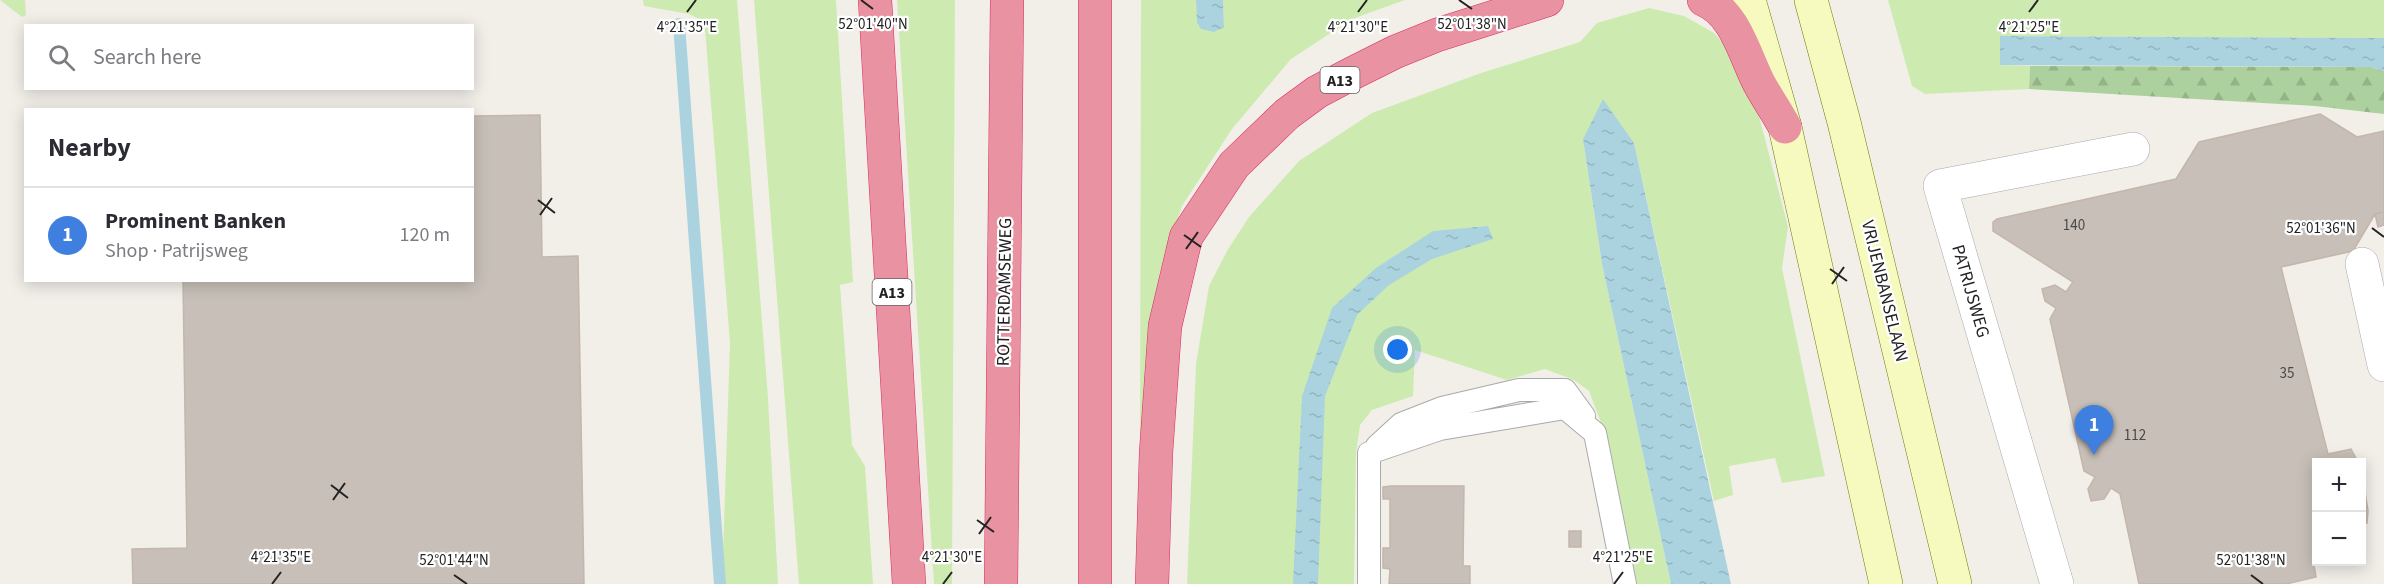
<!DOCTYPE html>
<html lang="en">
<head>
<meta charset="utf-8">
<style>
	body { margin:0; font-family:"Source Sans 3",sans-serif; background:#f7f7f7; color:#2b2b33 }
	.controls { position:absolute; right:18px; bottom:18px; display:grid; overflow:hidden; border-radius:0px; box-shadow:0 3px 15px #0003 }
	.controls button { width:54px; height:54px; display:grid; place-items:center; padding:0; border:0; border-bottom:2px solid #e1e1e2; background:#fff; color:#2b2b33; font:30px sans-serif }
	.you { position:absolute; left:1398px; top:350px; width:21px; height:21px; margin:-15px; border:4px solid #fff; border-radius:50%; background:#1a73e8; box-shadow:0 0 0 9px #1a73e833 }
	.badge { display:grid; place-items:center; width:39px; height:39px; border-radius:50%; background:#d40000; color:#fff; font-size:20px; font-weight:700 }
	.pin { position:absolute; translate:-50% -50px; filter:drop-shadow(0 2px 3px #0008) }
	.pin::after { content:''; position:absolute; top:32px; width:21px; height:18px; background:inherit; clip-path:polygon(0 0,100% 0,50% 100%) }
	.list { margin:0; padding:0; list-style:none }
	h2 { display:flex; justify-content:space-between; align-items:center; height:78px; margin:0; padding:0 24px; font-size:26px }
	h2 small { font-size:20px; font-weight:400; color:#7c7c81 }
	.list li { display:grid; grid-template-columns:39px 1fr auto; gap:18px; align-items:center; box-sizing:border-box; height:96px; padding:0 24px; border-top:2px solid #e1e1e2 }
	.list b { display:block; font-size:22px; white-space:nowrap }
	.list p { margin:0; font-size:20px; white-space:nowrap; color:#7c7c81 }
	.list em { font-size:20px; font-style:normal; color:#7c7c81 }
	.icon { flex:none; width:33px; height:33px; fill:none; stroke:currentColor; stroke-width:2; stroke-linecap:round; stroke-linejoin:round }
	.map { position:relative; flex:none; width:2384px; height:584px; overflow:hidden }
	.search { position:absolute; background:#fff; box-shadow:0 3px 15px #0003; left:24px; top:24px; width:450px; height:66px; display:flex; align-items:center; gap:15px; box-sizing:border-box; padding:0 21px; border-radius:0px; color:#7c7c81; font-size:22px }
	.panel { position:absolute; background:#fff; box-shadow:0 3px 15px #0003; left:24px; top:108px; width:450px; height:174px; border-radius:0px }
	.map>svg:first-child { display:block }
</style>
</head>
<body>
<div class="map">
<svg width="2384" height="584" viewBox="0 0 2384 584">
	<defs>
		<pattern id="forest-firs" width="22" height="20" patternUnits="userSpaceOnUse" patternTransform="scale(1.5)"><rect width="22" height="20" fill="#add19e"/><path d="M5 1l3.5 6h-7zM16 11l3.5 6h-7z" fill="#95b388"/></pattern>
		<pattern id="water-ripples" width="26" height="14" patternUnits="userSpaceOnUse" patternTransform="scale(1.5)"><rect width="26" height="14" fill="#aad3df"/><path d="M2 4q2-2 4 0t4 0M15 11q2-2 4 0t4 0" fill="none" stroke="#92b5bf"/></pattern>
	</defs>
	<rect width="100%" height="100%" fill="#f2efe9"/>
	<path fill="#cdebb0" d="M0 0H25L26 15 22 17Z
		M643 0H737L768 398 778 584H722L730 343 705 28 703 21 689 14 644 6Z
		M754 0H836L853 282 840 285 852 445 865 466 873 584H799Z
		M897 0H955L952 584H934Z
		M1141 0H1196L1198 26 1224 27 1223 0H1405L1352 19 1291 59 1232 129 1182 206 1160 272 1140 453Z
		M1888 0H2384V38L2000 36V65L2030 66 2029 89 1925 94 1912 86Z
		M1649 8 1684 16 1714 33 1725 45 1753 93 1788 227 1782 268 1825 476 1782 483 1775 458 1729 466 1733 495 1714 501 1634 143 1583 139 1602 264 1671 584H1637L1600 420 1589 391 1574 380 1545 369 1507 380 1415 350 1413 396 1372 410 1360 425 1356 453 1354 584H1187L1196 364 1209 286 1227 251 1249 217 1299 161 1372 113 1481 73 1580 42 1597 23Z"/>
	<path fill="url(#forest-firs)" d="M2030 66 2371 67 2384 71V114L2315 106 2029 89Z"/>
	<path fill="url(#water-ripples)" d="M1196 0H1223L1224 27 1214 32 1201 29 1197 23Z
		M2000 36 2384 38V71L2371 67 2000 65Z
		M1603 99 1634 143 1731 584H1671L1602 264 1583 139Z
		M1488 226 1493 239 1432 259 1389 285 1357 315 1325 396 1318 584H1293L1302 396 1332 308 1376 268 1433 231Z"/>
	<g fill="none" stroke-linecap="round" stroke-linejoin="round">
		<path stroke="#aad3df" stroke-width="12" d="M679 24 720 584"/>
	</g>
	<path fill="#c7bfb8" stroke="#c4b6ab" stroke-width="1.5" d="M2320 114 2357 137 2384 131V212L2375 214 2353 251 2281 267 2328 454 2351 449 2358 462H2316V561L2314 565 2316 577 2286 584H2139L2120 494 2111 488 2104 499 2091 501 2088 489 2095 477 2084 471 2050 319 2056 308 2045 301 2042 289 2055 285 2066 292 2073 282 1993 231V222L1997 219 2176 179 2199 142Z
		M540 115 542 257 578 256 584 584H133L132 549 187 548 183 280H472V116Z
		M2384 212V225L2378 227 2375 214Z
		M2362 474 2368 511 2367 523 2362 525Z
		M1391 486H1464L1463 566H1470V584H1389L1390 569 1383 568V548H1390V499H1383V487Z
		M1569 531H1581V547H1569Z"/>
	<g fill="none" stroke-linecap="round" stroke-linejoin="round">
		<g stroke="#a9a9a9" stroke-width="24">
			<path id="service" d="M1377 446 1401 424 1442 408 1519 390H1565L1584 416
				M1369 584V453L1440 429 1565 408 1595 433 1625 584"/>
		</g>
		<g stroke="#a9a9a9" stroke-width="34">
			<path id="minor" d="M2362 264 2384 365
				M2057 584 1940 186 2133 149"/>
		</g>
		<g stroke="#707d05" stroke-width="34">
			<path id="secondary" d="M1749 0 1785 127 1886 584
				M1811 0 1844 122 1955 584"/>
		</g>
		<g stroke="#dc2a67" stroke-width="34">
			<path id="motorway" d="M875 0 909 584
				M1704 0C1735 12 1745 56 1759 83 1767 98 1777 112 1785 127
				M1001 584 1007 0
				M1095 584V0
				M1152 584 1156 453 1165 326 1186 237 1234 165 1287 114 1317 92 1353 73 1395 52 1437 35 1547 0"/>
		</g>
		<use href="#service" stroke="#fff" stroke-width="22"/>
		<use href="#minor" stroke="#fff" stroke-width="33"/>
		<use href="#secondary" stroke="#f7fabf" stroke-width="33"/>
		<use href="#motorway" stroke="#e892a2" stroke-width="33"/>
	</g>
	<path fill="none" stroke="#222" stroke-width="2" d="M861 0 873 9M1459 0 1472 9M687 12 696 0M1358 12 1367 0M2029 12 2038 0M538 200 555 213M540 215 552 198M2372 228 2384 237M1184 235 1201 247M1186 249 1198 232M1830 269 1847 281M1832 284 1844 267M331 485 348 498M333 500 345 483M977 520 994 532M979 534 991 517M454 575 467 584M2251 575 2263 584M272 584 281 572M943 584 952 572M1614 584 1623 572"/>
	<g text-anchor="middle" stroke-width="4.5" stroke-linejoin="round" paint-order="stroke">
		<g font-size="15" fill="#4b4948">
			<text x="2074" y="230">140</text>
			<text x="2287" y="378">35</text>
			<text x="2135" y="440">112</text>
		</g>
		<g fill="#fff" stroke="#646464" stroke-width="1.5">
			<rect x="1320.5" y="67" width="39" height="26" rx="4.5"/>
			<rect x="872.5" y="279" width="39" height="26" rx="4.5"/>
		</g>
		<g font-size="16" font-weight="bold" fill="#222">
			<text x="1340" y="86">A13</text>
			<text x="892" y="298">A13</text>
		</g>
		<g font-size="18" fill="#222" stroke="#fff">
			<text transform="translate(1885 291) rotate(76)" y="6">VRIJENBANSELAAN</text>
			<text transform="translate(1971 291) rotate(74)" y="6">PATRIJSWEG</text>
			<text transform="translate(1004 292) rotate(-89)" y="6">ROTTERDAMSEWEG</text>
		</g>
	</g>
	<g font-size="15" text-anchor="middle" fill="#222" stroke="#fff" stroke-width="4.5" stroke-linejoin="round" paint-order="stroke">
		<text x="873" y="29">52°01'40"N</text>
		<text x="1472" y="29">52°01'38"N</text>
		<text x="687" y="32">4°21'35"E</text>
		<text x="1358" y="32">4°21'30"E</text>
		<text x="2029" y="32">4°21'25"E</text>
		<text x="2321" y="233">52°01'36"N</text>
		<text x="281" y="562">4°21'35"E</text>
		<text x="952" y="562">4°21'30"E</text>
		<text x="1623" y="562">4°21'25"E</text>
		<text x="454" y="565">52°01'44"N</text>
		<text x="2251" y="565">52°01'38"N</text>
	</g>
</svg>
<div class="controls">
<button>+</button>
<button>−</button>
</div>
<div class="you"></div>
<div class="pin badge" style="left:2094px;top:455px;background:#3f7fe0">1</div>
<div class="search"><svg class="icon" aria-label="search" viewBox="0 0 24 24"><circle cx="10" cy="10" r="6"/><path d="M15 15l6 6"/></svg>Search here</div>
<section class="panel">
<h2>Nearby<small></small></h2>
<ul class="list">
<li><span class="badge" style="background:#3f7fe0">1</span><div><b>Prominent Banken</b><p>Shop · Patrijsweg</p></div><em>120 m</em></li>
</ul>
</section>
</div>
</body>
</html>
